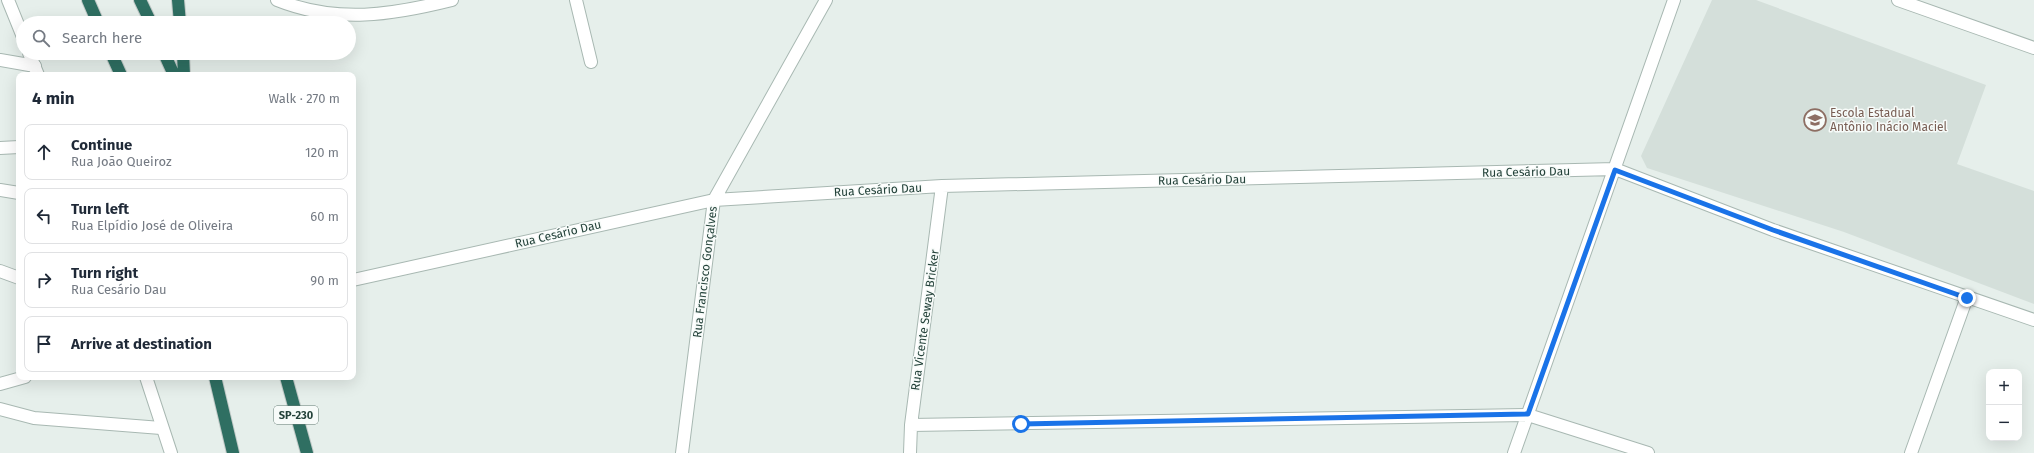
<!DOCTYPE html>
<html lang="en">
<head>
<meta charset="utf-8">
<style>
	body { margin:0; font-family:"Fira Sans",sans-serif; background:#f2f2f3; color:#1f2937 }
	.controls { position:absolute; right:12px; bottom:12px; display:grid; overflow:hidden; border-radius:8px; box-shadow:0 4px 16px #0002 }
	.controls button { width:36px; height:36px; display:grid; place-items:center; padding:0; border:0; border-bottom:1px solid #e0e1e3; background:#fff; color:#1f2937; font:20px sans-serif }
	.stop { position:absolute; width:12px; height:12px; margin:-9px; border:3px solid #1a73e8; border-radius:50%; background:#fff }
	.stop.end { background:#1a73e8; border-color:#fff; box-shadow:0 1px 4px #0008 }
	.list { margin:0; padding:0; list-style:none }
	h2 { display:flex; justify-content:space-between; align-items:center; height:52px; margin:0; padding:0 16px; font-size:17px }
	h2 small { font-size:13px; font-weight:400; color:#747a83 }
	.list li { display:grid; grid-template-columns:26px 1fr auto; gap:12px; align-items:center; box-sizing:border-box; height:56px; margin:0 8px 8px; padding:0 8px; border:1px solid #e0e1e3; border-radius:8px }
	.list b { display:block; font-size:15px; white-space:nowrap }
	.list p { margin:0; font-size:13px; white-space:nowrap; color:#747a83 }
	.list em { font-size:13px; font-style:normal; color:#747a83 }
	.icon { flex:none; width:22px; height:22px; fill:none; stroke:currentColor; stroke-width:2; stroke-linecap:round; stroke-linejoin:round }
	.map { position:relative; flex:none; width:2034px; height:453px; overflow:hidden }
	.search { position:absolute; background:#fff; box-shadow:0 4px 16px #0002; left:16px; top:16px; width:340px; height:44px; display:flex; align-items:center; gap:10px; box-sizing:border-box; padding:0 14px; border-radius:22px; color:#747a83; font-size:15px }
	.panel { position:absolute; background:#fff; box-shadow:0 4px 16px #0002; left:16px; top:72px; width:340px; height:308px; border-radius:8px }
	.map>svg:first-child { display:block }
</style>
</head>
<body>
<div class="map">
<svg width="2034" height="453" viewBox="0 0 2034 453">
	<rect width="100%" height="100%" fill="#e6efeb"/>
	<path fill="#d4dfda" d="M1712 0H1756L1986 85 1957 164 2034 191V304L1844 232 1647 168 1641 156Z"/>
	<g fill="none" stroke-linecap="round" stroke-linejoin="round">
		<g stroke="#a8b8b2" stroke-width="14">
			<path id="service" d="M576 0 591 62
				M0 60 35 66
				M0 148 19 147
				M0 190 19 193
				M0 271 19 278
				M0 384 25 377
				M0 409 34 418 161 428"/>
		</g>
		<g stroke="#a8b8b2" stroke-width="14">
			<path id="minor" d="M277 0C337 24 392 15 452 0
				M353 280 714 200 942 186 1615 169 1773 230 2034 320
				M911 425 1528 415 1648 453
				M682 453 714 200 826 0
				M910 453 911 425 942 186
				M1514 453 1674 0
				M1911 453 1967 297"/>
		</g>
		<g stroke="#a8b8b2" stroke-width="14">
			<path id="tertiary" d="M8 0 23 37
				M1898 0 2034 48
				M29 53 38 75
				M146 377 171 453"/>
		</g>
		<g stroke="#c2cac8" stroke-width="14">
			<path id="motorway" d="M88 0 98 23
				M140 0 151 23
				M178 0 180 23
				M111 53 121 75
				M164 53 174 75
				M183 53 184 75
				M215 377 233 453
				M286 377 307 453"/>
		</g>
		<use href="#service" stroke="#fff" stroke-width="12"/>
		<use href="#minor" stroke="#fff" stroke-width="12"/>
		<use href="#tertiary" stroke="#fff" stroke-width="12"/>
		<use href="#motorway" stroke="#2f6f62" stroke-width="12"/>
	</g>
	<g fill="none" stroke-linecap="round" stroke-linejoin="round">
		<path stroke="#1a73e8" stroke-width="5" d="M1021 424 1528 414 1615 170 1773 230 1967 298"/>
	</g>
	<defs>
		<g id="school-ring" transform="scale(1.15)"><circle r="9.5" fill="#f7fbf9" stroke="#8d6e63" stroke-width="1.5"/><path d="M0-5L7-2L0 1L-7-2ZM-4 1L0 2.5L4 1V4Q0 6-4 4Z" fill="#8d6e63"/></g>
	</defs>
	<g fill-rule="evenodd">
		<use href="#school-ring" x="1815" y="120"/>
	</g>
	<g text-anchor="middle" stroke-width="3" stroke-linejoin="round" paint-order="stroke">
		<rect fill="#f7fbf9" stroke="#637a73" stroke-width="1" x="274" y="406" width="44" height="18" rx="3"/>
		<g font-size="11" font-weight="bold" fill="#24423a">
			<text x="296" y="419">SP-230</text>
		</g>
		<g font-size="12" fill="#785e54" stroke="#f7fbf9" text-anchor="start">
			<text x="1830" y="117">Escola Estadual<tspan x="1830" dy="14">Antônio Inácio Maciel</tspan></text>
		</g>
		<g font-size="12" fill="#24423a" stroke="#f7fbf9">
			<text transform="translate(1526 172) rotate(-1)" y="4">Rua Cesário Dau</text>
			<text transform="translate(1202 180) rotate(-1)" y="4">Rua Cesário Dau</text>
			<text transform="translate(878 190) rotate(-3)" y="4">Rua Cesário Dau</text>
			<text transform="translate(558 234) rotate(-13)" y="4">Rua Cesário Dau</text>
			<text transform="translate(705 272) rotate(-83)" y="4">Rua Francisco Gonçalves</text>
			<text transform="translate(925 320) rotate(-82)" y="4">Rua Vicente Seway Bricker</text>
		</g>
	</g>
</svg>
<div class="controls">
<button>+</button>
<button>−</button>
</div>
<div class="stop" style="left:1021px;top:424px"></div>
<div class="stop end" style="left:1967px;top:298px"></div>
<div class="search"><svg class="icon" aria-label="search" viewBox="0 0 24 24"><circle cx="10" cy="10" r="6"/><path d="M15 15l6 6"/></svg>Search here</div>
<section class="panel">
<h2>4 min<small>Walk · 270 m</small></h2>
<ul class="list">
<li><svg class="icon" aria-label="ahead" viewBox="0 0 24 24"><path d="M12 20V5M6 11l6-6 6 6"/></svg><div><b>Continue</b><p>Rua João Queiroz</p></div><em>120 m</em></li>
<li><svg class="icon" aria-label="left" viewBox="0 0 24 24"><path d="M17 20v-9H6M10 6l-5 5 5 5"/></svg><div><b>Turn left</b><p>Rua Elpídio José de Oliveira</p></div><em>60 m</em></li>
<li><svg class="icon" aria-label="right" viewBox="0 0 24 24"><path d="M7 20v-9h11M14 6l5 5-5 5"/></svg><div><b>Turn right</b><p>Rua Cesário Dau</p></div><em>90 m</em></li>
<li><svg class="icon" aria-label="arrive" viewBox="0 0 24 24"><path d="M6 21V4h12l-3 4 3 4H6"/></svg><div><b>Arrive at destination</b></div></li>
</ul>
</section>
</div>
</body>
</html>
